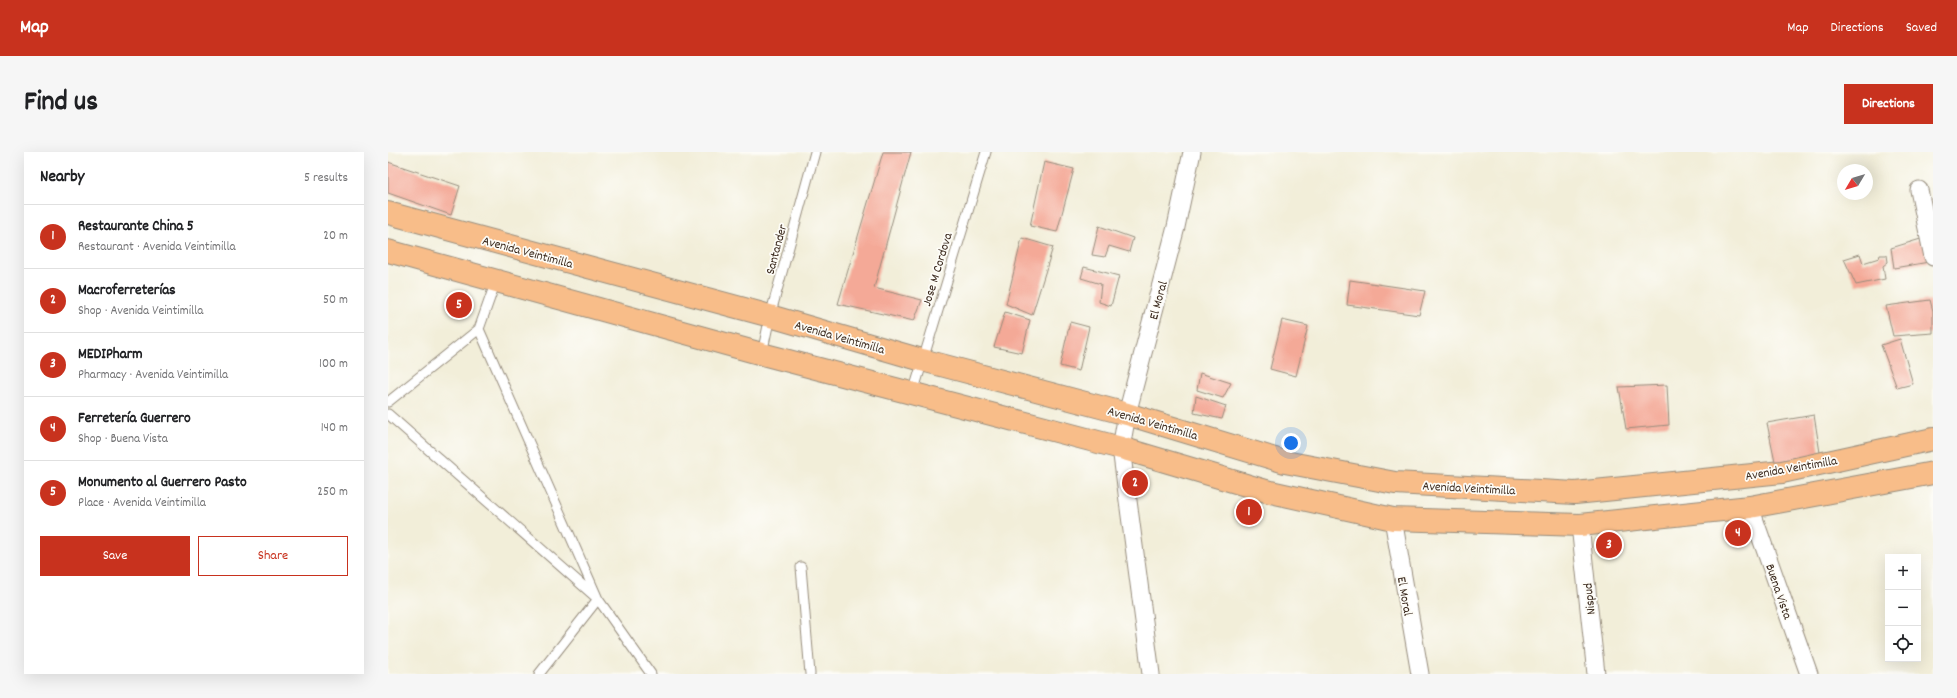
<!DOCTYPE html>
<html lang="en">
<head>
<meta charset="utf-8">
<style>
	body { margin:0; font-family:Dekko,sans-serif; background:#f6f6f6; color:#202124 }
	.controls { position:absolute; right:12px; bottom:12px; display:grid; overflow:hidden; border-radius:0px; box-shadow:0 4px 16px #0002 }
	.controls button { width:36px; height:36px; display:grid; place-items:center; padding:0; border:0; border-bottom:1px solid #e0e0e0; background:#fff; color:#202124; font:20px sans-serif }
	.compass { position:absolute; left:1449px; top:12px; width:36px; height:36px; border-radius:50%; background:#fff; box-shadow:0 4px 16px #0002; rotate:232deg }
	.you { position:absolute; left:903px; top:291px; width:14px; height:14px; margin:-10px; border:3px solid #fff; border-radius:50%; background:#1a73e8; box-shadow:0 0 0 6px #1a73e833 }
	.badge { display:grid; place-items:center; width:26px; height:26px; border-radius:50%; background:#c8321e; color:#fff; font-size:13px; font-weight:700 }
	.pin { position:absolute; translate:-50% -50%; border:2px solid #fff; box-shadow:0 1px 4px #0006 }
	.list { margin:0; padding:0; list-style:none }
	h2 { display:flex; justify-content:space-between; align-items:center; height:52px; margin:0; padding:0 16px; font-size:17px }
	h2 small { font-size:13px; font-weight:400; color:#757577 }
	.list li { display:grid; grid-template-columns:26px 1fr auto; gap:12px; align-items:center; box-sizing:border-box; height:64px; padding:0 16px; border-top:1px solid #e0e0e0 }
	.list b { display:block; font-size:15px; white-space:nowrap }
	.list p { margin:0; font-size:13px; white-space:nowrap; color:#757577 }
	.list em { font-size:13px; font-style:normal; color:#757577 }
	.actions { display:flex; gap:8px; padding:12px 16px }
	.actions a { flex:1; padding:9px 0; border:1px solid #c8321e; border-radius:0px; text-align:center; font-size:14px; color:#c8321e }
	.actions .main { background:#c8321e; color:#fff }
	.icon { flex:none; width:22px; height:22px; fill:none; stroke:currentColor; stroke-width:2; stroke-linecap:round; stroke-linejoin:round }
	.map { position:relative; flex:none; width:1545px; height:522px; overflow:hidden; border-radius:0px }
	header { display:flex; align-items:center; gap:24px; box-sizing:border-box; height:56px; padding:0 20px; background:#c8321e; color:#fff }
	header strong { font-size:19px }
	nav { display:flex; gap:22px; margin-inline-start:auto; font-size:14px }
	.intro { display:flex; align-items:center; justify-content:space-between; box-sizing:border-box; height:96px; padding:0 24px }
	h1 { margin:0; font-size:28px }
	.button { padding:10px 18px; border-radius:0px; background:#c8321e; color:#fff; font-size:14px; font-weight:700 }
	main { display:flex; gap:24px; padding:0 24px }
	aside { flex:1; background:#fff; border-radius:0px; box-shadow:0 4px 16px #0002 }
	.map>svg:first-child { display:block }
</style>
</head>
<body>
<header>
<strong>Map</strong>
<nav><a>Map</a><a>Directions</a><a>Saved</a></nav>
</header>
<div class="intro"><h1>Find us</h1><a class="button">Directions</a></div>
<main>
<aside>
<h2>Nearby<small>5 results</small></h2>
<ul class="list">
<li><span class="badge">1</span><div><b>Restaurante China 5</b><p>Restaurant · Avenida Veintimilla</p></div><em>20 m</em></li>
<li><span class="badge">2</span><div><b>Macroferreterías</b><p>Shop · Avenida Veintimilla</p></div><em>50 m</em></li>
<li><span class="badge">3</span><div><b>MEDIPharm</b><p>Pharmacy · Avenida Veintimilla</p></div><em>100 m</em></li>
<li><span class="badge">4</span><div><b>Ferretería Guerrero</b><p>Shop · Buena Vista</p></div><em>140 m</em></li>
<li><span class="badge">5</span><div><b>Monumento al Guerrero Pasto</b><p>Place · Avenida Veintimilla</p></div><em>250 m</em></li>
</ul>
<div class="actions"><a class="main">Save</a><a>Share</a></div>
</aside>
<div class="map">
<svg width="1545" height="522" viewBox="0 0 1545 522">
	<rect width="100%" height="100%" fill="#fdfcf7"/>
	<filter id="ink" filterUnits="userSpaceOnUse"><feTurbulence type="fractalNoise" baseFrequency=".025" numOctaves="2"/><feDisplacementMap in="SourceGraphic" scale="8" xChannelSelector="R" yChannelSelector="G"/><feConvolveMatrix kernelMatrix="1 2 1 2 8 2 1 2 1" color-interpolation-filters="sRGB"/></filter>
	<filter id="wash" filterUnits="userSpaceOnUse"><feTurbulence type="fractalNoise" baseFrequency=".012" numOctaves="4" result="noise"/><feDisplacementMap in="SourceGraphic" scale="16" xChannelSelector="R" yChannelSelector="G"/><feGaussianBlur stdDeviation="0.9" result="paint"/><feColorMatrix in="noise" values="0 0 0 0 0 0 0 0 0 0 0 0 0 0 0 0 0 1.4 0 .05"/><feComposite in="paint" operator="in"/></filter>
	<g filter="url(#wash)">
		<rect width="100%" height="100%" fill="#f2eed9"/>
		<g id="blocks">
			<path fill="#f4a997" d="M495 0H523L486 136 534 148 526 169 450 152Z
				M0 10 72 34 63 63 0 41Z
				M656 10 686 17 669 80 642 74Z
				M711 74 745 86 741 100 721 94 717 105 704 103Z
				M634 86 665 95 644 163 618 152Z
				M1536 86 1541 110 1506 116 1503 96Z
				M1472 102 1475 111 1491 106 1492 103H1499L1500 110 1495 114 1497 127 1468 133 1456 107Z
				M696 115 731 124 723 154 711 150 713 132 693 126Z
				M962 128 1037 139 1031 163 959 153Z
				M1542 148 1545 159V181L1505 184 1498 154Z
				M617 160 642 168 634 201 606 195Z
				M894 168 920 174 908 224 882 217Z
				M682 170 701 175 691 219 672 214Z
				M1512 187 1525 232 1509 236 1493 193Z
				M812 221 843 231 835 246 809 238Z
				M1279 233 1281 273 1238 277 1231 235Z
				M808 244 838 254 834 267 806 261Z
				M1426 263 1433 307 1388 314 1379 271Z"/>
		</g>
	</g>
	<g filter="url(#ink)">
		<use href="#blocks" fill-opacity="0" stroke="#968c7c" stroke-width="1"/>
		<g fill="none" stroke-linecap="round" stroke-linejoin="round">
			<g stroke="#968c7c" stroke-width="11">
				<path id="lane" d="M91 177 210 447 263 522
					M374 202 382 164 427 0
					M525 241 598 0
					M0 250 91 177 108 129
					M0 262 210 447 151 522
					M413 415 422 522"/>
			</g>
			<g stroke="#968c7c" stroke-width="19">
				<path id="street" d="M1531 38 1545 105
					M1362 355 1421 522
					M1005 367 1032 522
					M1192 373 1208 522
					M763 522 733 296 739 262 788 75 804 0"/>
			</g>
			<g stroke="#968c7c" stroke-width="24">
				<path id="primary" d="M0 61 382 164 534 208 739 262 897 310 1007 331 1187 341 1394 320 1545 287
					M0 99 374 202 733 296 878 339 1005 367 1192 373 1362 355 1545 321"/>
			</g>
			<use href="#lane" stroke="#fff" stroke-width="9"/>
			<use href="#street" stroke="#fff" stroke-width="17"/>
			<use href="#primary" stroke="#f8bd89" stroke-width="22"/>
		</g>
	</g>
	<g text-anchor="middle" stroke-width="3.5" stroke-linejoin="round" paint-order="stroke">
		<g font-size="13" fill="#3b2a1e" stroke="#fdfcf7">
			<text transform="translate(387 97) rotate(-75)" y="5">Santander</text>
			<text transform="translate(140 99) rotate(15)" y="5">Avenida Veintimilla</text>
			<text transform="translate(548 117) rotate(-73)" y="5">Jose M Cordova</text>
			<text transform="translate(769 148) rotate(-75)" y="5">El Moral</text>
			<text transform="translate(452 184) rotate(16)" y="5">Avenida Veintimilla</text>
			<text transform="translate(765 270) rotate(16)" y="5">Avenida Veintimilla</text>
			<text transform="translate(1403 315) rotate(-10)" y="5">Avenida Veintimilla</text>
			<text transform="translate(1081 335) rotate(3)" y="5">Avenida Veintimilla</text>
			<text transform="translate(1392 439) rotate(71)" y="5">Buena Vista</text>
			<text transform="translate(1018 444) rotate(80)" y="5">El Moral</text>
			<text transform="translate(1200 447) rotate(-96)" y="5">Nispud</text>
		</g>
	</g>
</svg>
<div class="controls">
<button>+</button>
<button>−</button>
<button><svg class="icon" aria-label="locate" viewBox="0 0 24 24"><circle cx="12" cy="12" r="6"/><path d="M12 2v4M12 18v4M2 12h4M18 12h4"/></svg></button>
</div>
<svg class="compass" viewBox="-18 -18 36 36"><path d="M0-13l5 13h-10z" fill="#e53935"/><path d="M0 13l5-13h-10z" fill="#757577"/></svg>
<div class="you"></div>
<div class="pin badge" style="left:861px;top:360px">1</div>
<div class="pin badge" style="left:747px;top:331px">2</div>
<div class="pin badge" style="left:1221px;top:393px">3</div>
<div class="pin badge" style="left:1350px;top:381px">4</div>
<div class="pin badge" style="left:71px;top:153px">5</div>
</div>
</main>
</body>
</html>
